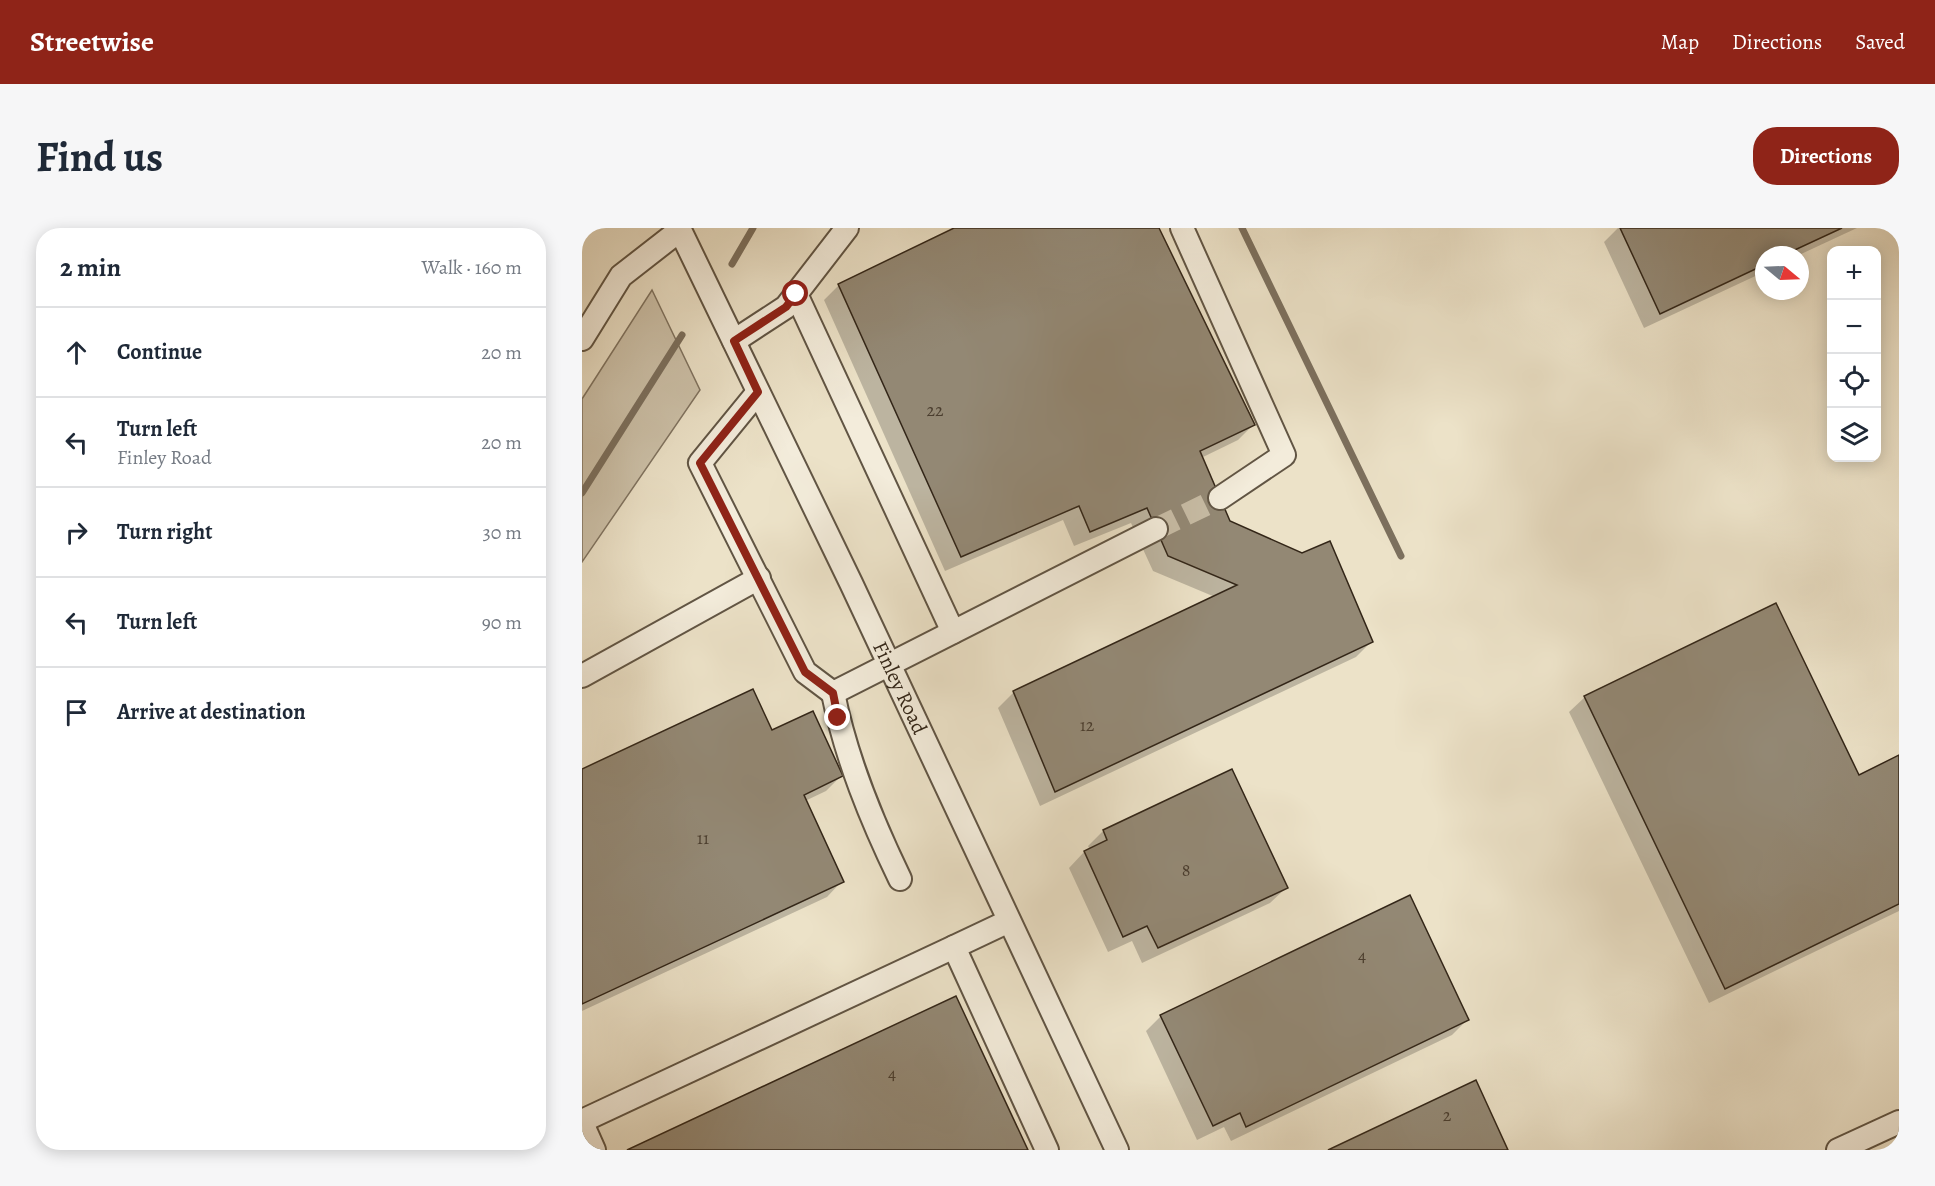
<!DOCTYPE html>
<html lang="en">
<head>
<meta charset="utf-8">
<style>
	body { margin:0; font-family:Alegreya,serif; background:#f6f6f7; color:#1f2937 }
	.controls { position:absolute; right:18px; top:18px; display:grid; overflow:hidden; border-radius:12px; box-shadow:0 3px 15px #0003 }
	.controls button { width:54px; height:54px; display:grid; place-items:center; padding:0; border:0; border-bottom:2px solid #e0e1e3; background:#fff; color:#1f2937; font:30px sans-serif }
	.compass { position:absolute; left:1173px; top:18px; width:54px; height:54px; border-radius:50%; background:#fff; box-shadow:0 3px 15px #0003; rotate:109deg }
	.stop { position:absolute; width:18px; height:18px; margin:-14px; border:4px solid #8f2418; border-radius:50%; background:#fff }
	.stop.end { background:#8f2418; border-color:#fff; box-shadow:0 2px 6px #0008 }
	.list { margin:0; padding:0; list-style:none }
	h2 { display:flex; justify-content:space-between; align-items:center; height:78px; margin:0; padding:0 24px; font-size:26px }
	h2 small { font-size:20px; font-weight:400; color:#747a83 }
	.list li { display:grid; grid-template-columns:39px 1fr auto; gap:18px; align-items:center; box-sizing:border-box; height:90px; padding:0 24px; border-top:2px solid #e0e1e3 }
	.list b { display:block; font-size:22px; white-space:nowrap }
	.list p { margin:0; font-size:20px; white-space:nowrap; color:#747a83 }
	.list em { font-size:20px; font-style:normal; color:#747a83 }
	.icon { flex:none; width:33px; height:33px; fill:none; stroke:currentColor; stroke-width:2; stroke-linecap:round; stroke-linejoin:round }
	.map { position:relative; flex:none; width:1317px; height:922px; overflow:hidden; border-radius:24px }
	header { display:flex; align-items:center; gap:36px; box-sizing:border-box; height:84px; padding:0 30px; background:#8f2418; color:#fff }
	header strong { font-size:28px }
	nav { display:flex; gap:33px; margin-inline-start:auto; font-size:21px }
	.intro { display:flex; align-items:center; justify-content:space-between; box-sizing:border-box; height:144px; padding:0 36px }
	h1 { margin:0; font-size:42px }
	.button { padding:15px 27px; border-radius:24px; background:#8f2418; color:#fff; font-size:21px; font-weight:700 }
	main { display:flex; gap:36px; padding:0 36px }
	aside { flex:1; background:#fff; border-radius:24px; box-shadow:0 3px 15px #0003 }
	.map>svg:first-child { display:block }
</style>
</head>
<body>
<header>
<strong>Streetwise</strong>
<nav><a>Map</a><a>Directions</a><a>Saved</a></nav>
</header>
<div class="intro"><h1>Find us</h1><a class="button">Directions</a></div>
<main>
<aside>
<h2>2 min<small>Walk · 160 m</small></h2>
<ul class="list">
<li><svg class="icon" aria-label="ahead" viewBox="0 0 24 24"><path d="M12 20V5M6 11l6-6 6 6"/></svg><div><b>Continue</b></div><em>20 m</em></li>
<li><svg class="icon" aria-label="left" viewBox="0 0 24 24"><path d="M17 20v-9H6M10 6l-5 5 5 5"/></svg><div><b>Turn left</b><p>Finley Road</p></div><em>20 m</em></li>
<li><svg class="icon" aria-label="right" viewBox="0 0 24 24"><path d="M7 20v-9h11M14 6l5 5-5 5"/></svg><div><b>Turn right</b></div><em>30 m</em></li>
<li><svg class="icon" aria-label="left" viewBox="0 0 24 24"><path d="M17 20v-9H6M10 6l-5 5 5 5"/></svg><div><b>Turn left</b></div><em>90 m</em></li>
<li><svg class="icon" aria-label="arrive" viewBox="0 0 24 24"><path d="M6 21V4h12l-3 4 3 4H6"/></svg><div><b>Arrive at destination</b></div></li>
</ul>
</aside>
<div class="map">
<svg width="1317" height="922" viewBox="0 0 1317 922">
	<rect width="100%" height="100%" fill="#ece2c8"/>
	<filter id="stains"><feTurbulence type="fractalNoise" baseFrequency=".00333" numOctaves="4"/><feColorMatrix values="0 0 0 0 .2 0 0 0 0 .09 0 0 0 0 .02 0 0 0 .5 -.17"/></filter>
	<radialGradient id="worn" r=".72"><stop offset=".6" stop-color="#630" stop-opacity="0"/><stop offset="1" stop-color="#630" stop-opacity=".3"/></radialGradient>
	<path fill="#cdc2aa" stroke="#807461" stroke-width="1.5" d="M70 62 118 162 0 334V171Z"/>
	<path fill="#0003" d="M375 0H576L671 197 656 212 619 230 647 294 790 413 774 429 458 578 416 480 432 464 633 369 571 343 549 295 492 318 481 292 363 343 242 72 257 57Z
		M1036 0H1275L1217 27H1182V44L1062 100 1022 14Z
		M1003 469 1276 549 1317 529V683L1127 775 987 484Z
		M189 504 259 548 244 563 223 573 260 653 245 669 0 783V543Z
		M521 603 704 660 688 675 560 735 550 713 526 724 487 640 502 624 508 622 506 618Z
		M579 788 886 791 870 807 649 913 642 899 615 912 564 803Z"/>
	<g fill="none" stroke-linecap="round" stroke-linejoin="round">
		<path stroke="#7c705e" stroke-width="7" d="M660 0 819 328
			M150 36 171 0
			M0 265 100 107"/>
	</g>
	<path fill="#938874" stroke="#332618" stroke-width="1.5" d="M372 0H577L673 197 618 223 648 293 720 325 748 313 791 414 473 564 431 463 655 357 586 328 565 280 508 304 497 278 379 329 256 56Z
		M1038 0H1260L1202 27H1182V37L1078 86Z
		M1194 375 1277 547 1317 527V676L1143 761 1002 468Z
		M171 461 190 502 231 483 261 548 222 567 262 654 0 776V541Z
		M650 541 706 660 576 720 565 698 541 709 502 623 525 612 521 602Z
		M828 667 887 792 664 899 658 885 631 898 578 787Z
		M374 768 446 922H45Z
		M894 852 926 922H746Z"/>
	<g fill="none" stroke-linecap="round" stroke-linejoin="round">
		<path stroke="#c7bca5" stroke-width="22" stroke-dasharray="22 11" stroke-linecap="butt" d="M574 301 638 270"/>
		<g stroke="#615544" stroke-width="26">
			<g id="minor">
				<path id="s1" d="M97 0 269 355 535 922"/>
				<path d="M600 0 702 227 638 270"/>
				<path d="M214 66 371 404"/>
				<path d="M0 111 39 48 98 2"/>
				<path d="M152 113 204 79 265 0"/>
				<path d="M176 164 118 235 223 444 251 465 574 301"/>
				<path d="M0 448 177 350"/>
				<path d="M251 465C264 530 289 591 318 651"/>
				<path d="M427 693 372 719 465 922"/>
				<path d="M0 893 372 719"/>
				<path d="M0 895 12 922"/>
				<path d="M1256 922 1317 894"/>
			</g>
		</g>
		<use href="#minor" stroke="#f3ecdb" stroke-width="22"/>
	</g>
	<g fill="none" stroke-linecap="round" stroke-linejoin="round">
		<path stroke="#8f2418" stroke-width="8" d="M214 66 204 79 152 113 176 164 118 235 223 444 251 465 256 490"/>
	</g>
	<g text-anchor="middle" stroke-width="5" stroke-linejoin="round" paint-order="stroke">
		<g font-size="18" fill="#4b3e2f">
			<text x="353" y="188">22</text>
			<text x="505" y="503">12</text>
			<text x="121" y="616">11</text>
			<text x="604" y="648">8</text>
			<text x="780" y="733">4</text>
			<text x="310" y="851">4</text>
			<text x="865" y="893">2</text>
		</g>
		<g font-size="21" fill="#332618" stroke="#f3ecdb">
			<text dy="7" stroke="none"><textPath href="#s1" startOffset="510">Finley Road</textPath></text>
		</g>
	</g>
	<rect width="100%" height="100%" filter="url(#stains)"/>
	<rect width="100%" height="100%" fill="url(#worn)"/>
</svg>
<div class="controls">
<button>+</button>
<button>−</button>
<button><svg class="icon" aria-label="locate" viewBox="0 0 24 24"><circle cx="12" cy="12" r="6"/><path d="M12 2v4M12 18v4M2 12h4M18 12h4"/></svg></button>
<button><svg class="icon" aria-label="layers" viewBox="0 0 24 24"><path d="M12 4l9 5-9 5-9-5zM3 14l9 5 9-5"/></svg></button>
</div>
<svg class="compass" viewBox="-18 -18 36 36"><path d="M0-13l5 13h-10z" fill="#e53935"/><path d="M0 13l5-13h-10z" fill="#747a83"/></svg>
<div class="stop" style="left:214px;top:66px"></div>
<div class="stop end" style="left:256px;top:490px"></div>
</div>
</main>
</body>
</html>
